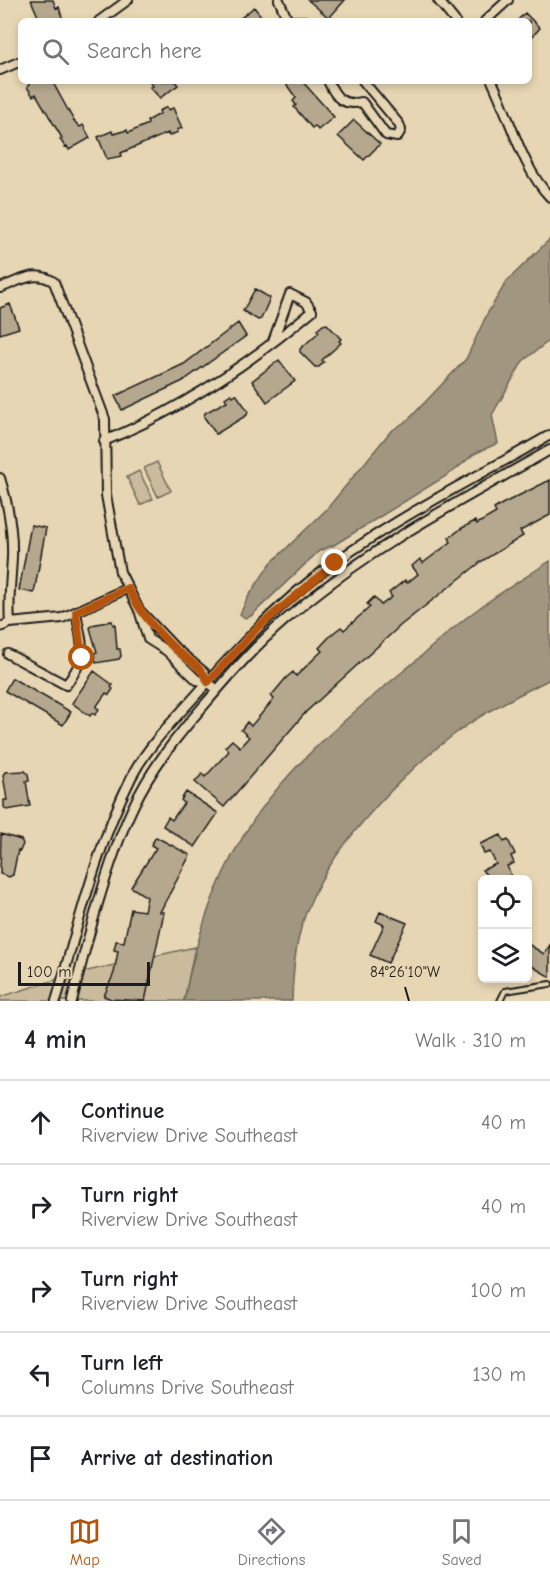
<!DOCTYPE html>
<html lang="en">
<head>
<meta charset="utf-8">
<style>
	body { margin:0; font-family:"Comic Neue",sans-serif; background:#f6f6f6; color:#202124 }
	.controls { position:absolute; right:18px; bottom:18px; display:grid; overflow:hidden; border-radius:9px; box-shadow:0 3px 9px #0003 }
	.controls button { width:54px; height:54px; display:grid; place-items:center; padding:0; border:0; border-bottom:2px solid #e0e0e0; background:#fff; color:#202124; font:30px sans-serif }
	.scale { position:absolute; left:18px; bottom:15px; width:132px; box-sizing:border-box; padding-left:6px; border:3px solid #1c1c1c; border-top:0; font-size:16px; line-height:21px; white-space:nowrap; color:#1c1c1c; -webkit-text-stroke:4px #e7d6b3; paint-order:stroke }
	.stop { position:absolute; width:18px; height:18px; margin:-14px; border:4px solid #b45309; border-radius:50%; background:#fff }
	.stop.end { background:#b45309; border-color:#fff; box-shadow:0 2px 6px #0008 }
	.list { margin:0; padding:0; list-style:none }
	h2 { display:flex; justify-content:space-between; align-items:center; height:78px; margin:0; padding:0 24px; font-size:26px }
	h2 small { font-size:20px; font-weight:400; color:#757577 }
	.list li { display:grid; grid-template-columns:39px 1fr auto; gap:18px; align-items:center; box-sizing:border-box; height:84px; padding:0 24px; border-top:2px solid #e0e0e0 }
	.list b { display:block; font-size:22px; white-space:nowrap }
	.list p { margin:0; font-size:20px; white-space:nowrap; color:#757577 }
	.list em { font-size:20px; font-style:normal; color:#757577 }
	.icon { flex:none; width:33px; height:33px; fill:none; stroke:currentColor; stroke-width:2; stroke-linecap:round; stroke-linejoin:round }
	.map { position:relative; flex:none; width:550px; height:1001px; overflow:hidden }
	.search { position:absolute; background:#fff; box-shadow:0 3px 9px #0003; left:18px; right:18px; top:18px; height:66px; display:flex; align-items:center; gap:15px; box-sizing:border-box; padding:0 21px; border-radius:9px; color:#757577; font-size:22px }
	.sheet { height:498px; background:#fff }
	nav { display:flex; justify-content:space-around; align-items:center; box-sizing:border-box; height:84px; border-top:2px solid #e0e0e0; background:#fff; font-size:16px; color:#757577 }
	nav a { display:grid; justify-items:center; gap:3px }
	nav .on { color:#b45309 }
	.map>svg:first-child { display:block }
</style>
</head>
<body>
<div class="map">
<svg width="550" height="1001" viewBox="0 0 550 1001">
	<rect width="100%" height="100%" fill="#e7d6b3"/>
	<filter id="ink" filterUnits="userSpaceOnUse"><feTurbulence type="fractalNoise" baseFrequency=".0167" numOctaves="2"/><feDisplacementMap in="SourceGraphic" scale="12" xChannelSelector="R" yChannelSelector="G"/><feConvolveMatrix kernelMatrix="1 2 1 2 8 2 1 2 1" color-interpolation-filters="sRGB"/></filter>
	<g filter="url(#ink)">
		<path fill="#cabb9d" stroke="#736c5c" stroke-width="1.5" d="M157 462 171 491 158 497 144 468Z
			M139 471 153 499 140 505 127 477Z
			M195 947 184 1001H0V997L74 974Z"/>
		<path fill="#a19680" stroke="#6c6558" stroke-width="1.5" d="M550 239V340L523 361 492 415 498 443 474 454 454 471 334 545 319 551 251 616 245 618 240 614 248 597 270 564 326 510 390 432 409 419 466 359 487 314 507 281Z
			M550 561V679C521 694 493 707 466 726 412 763 335 842 310 903 296 934 293 967 292 1001H184C216 838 276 775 401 673 427 652 451 628 478 609 501 592 526 577 550 561Z"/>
		<path fill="#b5a88e" stroke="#1c1c1c" stroke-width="1.5" d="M31 0H53L56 8 59 7 63 21H40Z
			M308 0H345L329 18Z
			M254 7 265 21H237Z
			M525 13 540 28 529 40V21H517Z
			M32 81H52L74 121 80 127 83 125 90 138 69 150 67 146 65 147 60 139 62 138 36 94 33 96 27 87Z
			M149 81H175L178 85 160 98 150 87 153 86Z
			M284 81H302L334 117 318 130 315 126 312 128 294 107 296 105 293 101 296 98Z
			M167 107 168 110 173 108 182 128 177 130 178 132 169 136 168 133 121 153 122 156 107 159 98 137 112 131 113 134 127 130 128 133 148 124 147 121 160 114 159 111Z
			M354 120 380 144 364 160 338 136Z
			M255 289 270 298 261 319 258 320 243 311Z
			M10 304 19 328 0 334V308Z
			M238 323 246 336 183 381 122 410 115 396 184 364Z
			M327 324 341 339 339 341 341 343 322 360 324 362 319 367H315L300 352V349L319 332 317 330 323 325Z
			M279 360 295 381 267 402 252 381Z
			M231 394 233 396 236 394 248 411 247 415 216 434 204 417 205 413 227 401 225 398Z
			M550 480V515L520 531 523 536 482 561 401 625 306 712 224 807 195 782 202 774 205 777 229 751 225 747 232 740 240 747 249 737 241 730 247 722 251 726 274 699 271 696 286 678 293 672 296 676 322 651 319 648 332 634 341 627 344 630 370 607 367 604 374 597 381 605 392 597 389 593 405 580 407 583 418 574 412 566 420 559 423 563 451 542 449 538 462 528 475 521 477 524 496 513 494 509 502 504Z
			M31 525 46 528 34 593 19 590Z
			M112 621 113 625 115 624 117 649H120L121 656 119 659 96 663 94 653 97 652 90 628 92 625Z
			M94 671 113 685 111 687 113 689 109 695 106 693 96 707 99 709 95 715 92 713 90 716 72 703Z
			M12 678 71 712 63 725 5 691Z
			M25 771 28 774 29 781H26L30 806 7 810 4 807V800H7L3 775 5 772Z
			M186 792 218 813 195 847 163 826 168 817 172 820 184 803 181 800Z
			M1 834 21 840 23 844 20 851 18 850 13 875 9 877 0 874Z
			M501 835 504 842 508 840 515 854 511 856 514 863 507 866 511 875 501 879H490L482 870 496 864 490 852 484 854 480 844Z
			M156 837 190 855 160 912H164L145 1001 111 999 104 996 114 973 118 951 114 950 116 941 124 942 131 909 144 911 147 897 131 887 156 848 151 845Z
			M380 912 407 923 388 963 370 955 384 925 376 921Z
			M528 944 544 954 550 945V977L528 964Z"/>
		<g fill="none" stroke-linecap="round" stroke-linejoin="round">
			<g stroke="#1c1c1c" stroke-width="8">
				<path id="lane" d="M500 1001 505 991 550 984"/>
			</g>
			<g stroke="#1c1c1c" stroke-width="12">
				<path id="street" d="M279 0 288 21
					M438 0 455 21
					M99 21 128 0
					M293 21H305
					M485 21 508 0
					M0 70 21 61
					M328 81C336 98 342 106 362 102L386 135 397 137 401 130 399 124 363 81
					M492 81C510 118 522 168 550 197
					M0 288C19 281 36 269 54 282L105 419 106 495 120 572 139 610 175 648 204 672 208 682 217 690
					M104 441C181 410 249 364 312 311L306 302 290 294 273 341
					M0 478C8 504 13 530 12 557 11 580 8 601 10 623
					M139 610 148 639 167 651 197 680 208 682
					M0 627 10 623 62 618 128 588
					M8 654 66 685C89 655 82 647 76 612
					M56 1001C78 926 96 848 131 778 148 745 174 720 198 693 233 653 269 614 310 581 383 524 470 481 550 435
					M72 1001C87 941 107 862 133 807 151 768 178 735 206 703 230 675 255 646 284 621 363 551 458 502 550 450"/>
			</g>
			<use href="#lane" stroke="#e7d6b3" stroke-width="4"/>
			<use href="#street" stroke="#e7d6b3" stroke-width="8"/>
		</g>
	</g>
	<g fill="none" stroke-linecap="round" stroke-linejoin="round" filter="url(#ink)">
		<path stroke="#b45309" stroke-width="8" d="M82 658 76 612 128 588C139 611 156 631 175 649 187 660 202 666 208 682L257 628 335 563"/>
	</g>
	<path fill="none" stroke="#1c1c1c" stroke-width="2" d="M405 987 409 1001"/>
	<g font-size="15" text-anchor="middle" fill="#1c1c1c" stroke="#e7d6b3" stroke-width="4.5" stroke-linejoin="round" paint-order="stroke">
		<text x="405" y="977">84°26'10"W</text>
	</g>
</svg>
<div class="controls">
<button><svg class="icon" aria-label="locate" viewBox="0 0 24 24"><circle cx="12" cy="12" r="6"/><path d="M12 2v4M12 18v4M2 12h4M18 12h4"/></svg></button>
<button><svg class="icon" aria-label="layers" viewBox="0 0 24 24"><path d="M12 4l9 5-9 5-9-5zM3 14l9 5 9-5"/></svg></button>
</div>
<div class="scale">100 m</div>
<div class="stop" style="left:82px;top:658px"></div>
<div class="stop end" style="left:335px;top:563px"></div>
<div class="search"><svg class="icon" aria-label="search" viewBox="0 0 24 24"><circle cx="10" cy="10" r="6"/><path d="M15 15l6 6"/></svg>Search here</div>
</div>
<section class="sheet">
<h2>4 min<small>Walk · 310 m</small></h2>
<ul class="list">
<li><svg class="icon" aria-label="ahead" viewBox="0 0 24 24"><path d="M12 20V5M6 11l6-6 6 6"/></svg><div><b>Continue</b><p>Riverview Drive Southeast</p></div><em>40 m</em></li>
<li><svg class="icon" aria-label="right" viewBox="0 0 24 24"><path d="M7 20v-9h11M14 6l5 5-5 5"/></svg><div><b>Turn right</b><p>Riverview Drive Southeast</p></div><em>40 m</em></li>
<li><svg class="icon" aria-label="right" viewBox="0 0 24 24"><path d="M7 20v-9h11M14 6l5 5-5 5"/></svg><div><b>Turn right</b><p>Riverview Drive Southeast</p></div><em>100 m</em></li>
<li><svg class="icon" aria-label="left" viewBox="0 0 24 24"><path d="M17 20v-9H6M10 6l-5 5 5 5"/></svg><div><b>Turn left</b><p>Columns Drive Southeast</p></div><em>130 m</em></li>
<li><svg class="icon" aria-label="arrive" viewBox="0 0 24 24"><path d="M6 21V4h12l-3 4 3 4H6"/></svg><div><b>Arrive at destination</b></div></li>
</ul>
</section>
<nav>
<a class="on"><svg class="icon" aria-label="map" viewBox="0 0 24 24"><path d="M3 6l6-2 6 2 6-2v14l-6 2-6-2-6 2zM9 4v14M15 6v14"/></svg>Map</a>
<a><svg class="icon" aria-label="directions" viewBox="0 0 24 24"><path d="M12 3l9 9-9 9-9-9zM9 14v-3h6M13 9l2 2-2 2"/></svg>Directions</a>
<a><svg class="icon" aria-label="saved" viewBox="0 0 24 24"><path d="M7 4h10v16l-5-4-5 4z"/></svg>Saved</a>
</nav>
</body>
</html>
